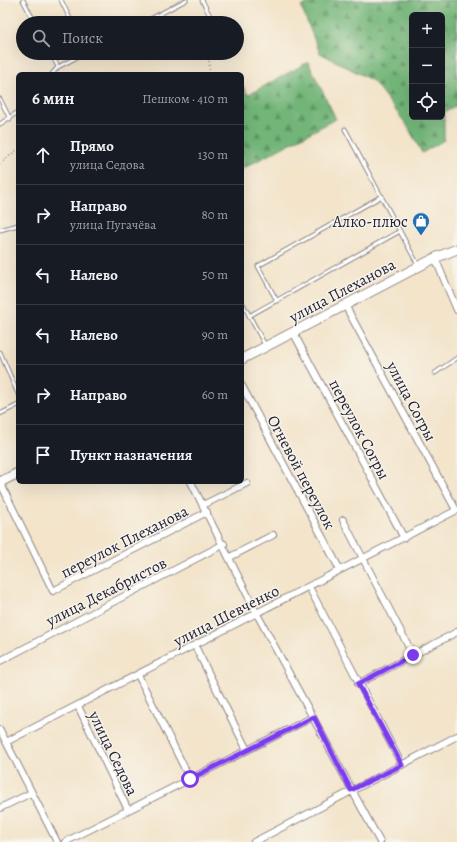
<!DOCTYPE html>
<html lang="ru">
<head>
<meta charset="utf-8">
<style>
	body { margin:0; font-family:Alegreya,serif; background:#20242c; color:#f1f3f6 }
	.controls { position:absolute; right:12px; top:12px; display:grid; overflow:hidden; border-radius:6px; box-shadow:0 4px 16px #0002 }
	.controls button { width:36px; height:36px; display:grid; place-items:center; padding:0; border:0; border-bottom:1px solid #363941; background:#171b24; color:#f1f3f6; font:20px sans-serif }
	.stop { position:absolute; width:12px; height:12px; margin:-9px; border:3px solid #7c3aed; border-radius:50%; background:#fff }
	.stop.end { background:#7c3aed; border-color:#fff; box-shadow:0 1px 4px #0008 }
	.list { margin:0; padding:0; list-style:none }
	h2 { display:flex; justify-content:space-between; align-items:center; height:52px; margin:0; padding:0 16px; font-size:17px }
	h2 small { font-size:13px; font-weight:400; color:#9ea1a6 }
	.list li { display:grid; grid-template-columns:26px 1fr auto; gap:12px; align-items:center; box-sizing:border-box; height:60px; padding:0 16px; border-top:1px solid #363941 }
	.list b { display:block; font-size:15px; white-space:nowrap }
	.list p { margin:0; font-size:13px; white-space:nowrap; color:#9ea1a6 }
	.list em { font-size:13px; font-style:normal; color:#9ea1a6 }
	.icon { flex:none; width:22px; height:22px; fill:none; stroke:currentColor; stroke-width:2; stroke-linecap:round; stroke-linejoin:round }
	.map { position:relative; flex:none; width:457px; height:842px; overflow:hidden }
	.search { position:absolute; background:#171b24; box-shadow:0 4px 16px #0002; left:16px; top:16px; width:228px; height:44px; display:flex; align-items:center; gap:10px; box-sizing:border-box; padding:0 14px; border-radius:22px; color:#9ea1a6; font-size:15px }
	.panel { position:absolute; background:#171b24; box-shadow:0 4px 16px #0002; left:16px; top:72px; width:228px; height:412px; border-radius:6px }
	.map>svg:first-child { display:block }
</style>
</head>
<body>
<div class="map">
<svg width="457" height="842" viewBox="0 0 457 842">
	<defs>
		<pattern id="forest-firs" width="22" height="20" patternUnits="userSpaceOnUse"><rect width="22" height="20" fill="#72b578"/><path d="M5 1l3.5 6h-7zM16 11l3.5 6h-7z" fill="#5d9364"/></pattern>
	</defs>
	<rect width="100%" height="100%" fill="#f7f3e8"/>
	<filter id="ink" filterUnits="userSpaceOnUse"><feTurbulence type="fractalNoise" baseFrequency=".025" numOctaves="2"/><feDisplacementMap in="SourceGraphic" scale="8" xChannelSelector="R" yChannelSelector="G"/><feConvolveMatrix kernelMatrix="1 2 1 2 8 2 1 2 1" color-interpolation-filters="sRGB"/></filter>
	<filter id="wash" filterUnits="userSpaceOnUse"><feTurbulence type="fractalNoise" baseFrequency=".012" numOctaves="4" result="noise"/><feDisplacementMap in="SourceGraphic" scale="16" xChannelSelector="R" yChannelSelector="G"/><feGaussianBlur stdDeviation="0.9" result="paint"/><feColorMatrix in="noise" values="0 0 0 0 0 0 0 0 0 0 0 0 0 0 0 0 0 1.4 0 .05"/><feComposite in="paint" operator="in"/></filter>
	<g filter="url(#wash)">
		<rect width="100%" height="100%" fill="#f3e4ca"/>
		<path fill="url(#forest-firs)" stroke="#4a6c5a" fill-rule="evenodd" d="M315 0H457V105L444 113V140L422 153 407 125 373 81 320 53 301 7ZM412 15H442V117H412Z
			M308 62 336 119 242 169V84L248 95Z"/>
	</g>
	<g filter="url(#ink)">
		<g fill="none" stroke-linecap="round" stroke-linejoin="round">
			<g stroke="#8a8382" stroke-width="5">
				<path id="service" d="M23 0 35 23
					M61 0 72 23
					M202 0 210 16
					M143 23 186 0
					M51 53 58 67
					M52 74 58 67 85 53
					M0 99 10 119
					M0 124 18 112
					M345 129 418 265
					M0 230 18 225
					M277 301 258 266 382 196
					M242 302 265 345
					M249 316 400 231
					M0 352 18 394
					M435 373 457 358
					M0 414 18 405"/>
			</g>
			<g stroke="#8a8382" stroke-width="8">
				<path id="minor" d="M435 258 457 310
					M345 305 456 510
					M293 332 404 538
					M242 386 340 570
					M0 482 53 591 207 512
					M191 482 257 614 380 842
					M203 505 247 483
					M343 520 413 655
					M230 557 273 535
					M309 587 402 765
					M195 646 247 750
					M0 661 224 544
					M138 675 190 779
					M358 684 457 632
					M78 706 128 810
					M0 730 57 842
					M6 742 457 510
					M0 808 31 793
					M65 842 313 717
					M254 842 457 736"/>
			</g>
			<g stroke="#8a8382" stroke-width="11">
				<path id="secondary" d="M242 359 435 258 457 249
					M0 482 18 473"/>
			</g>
			<path stroke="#8a8382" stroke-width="1.5" stroke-dasharray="1 3" stroke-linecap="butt" d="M208 53 210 74
				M0 164 18 149"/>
			<use href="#service" stroke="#fff" stroke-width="3"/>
			<use href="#minor" stroke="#fff" stroke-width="6"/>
			<use href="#secondary" stroke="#fff" stroke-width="9"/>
		</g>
	</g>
	<g fill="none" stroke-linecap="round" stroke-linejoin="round" filter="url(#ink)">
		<path stroke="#7c3aed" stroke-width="5" d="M190 779 314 717 351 790 402 765 358 684 413 655"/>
	</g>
	<defs>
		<g id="shop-pin" transform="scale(0.9)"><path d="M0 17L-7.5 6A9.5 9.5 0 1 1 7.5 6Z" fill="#1f6fb2" stroke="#f7f3e8"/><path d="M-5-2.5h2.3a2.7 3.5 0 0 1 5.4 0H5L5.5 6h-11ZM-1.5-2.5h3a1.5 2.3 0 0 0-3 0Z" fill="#fff"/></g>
	</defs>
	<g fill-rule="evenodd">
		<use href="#shop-pin" x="421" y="221"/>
	</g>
	<g text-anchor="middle" stroke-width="3" stroke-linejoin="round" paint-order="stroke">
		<g font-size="16" fill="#22223b" stroke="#f7f3e8" text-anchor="end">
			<text x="408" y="227">Алко-плюс</text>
		</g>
		<g font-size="16" fill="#22223b" stroke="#f7f3e8">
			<text transform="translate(342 290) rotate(-28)" y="6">улица Плеханова</text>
			<text transform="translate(412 401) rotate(62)" y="6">улица Согры</text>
			<text transform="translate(360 429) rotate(62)" y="6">переулок Согры</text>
			<text transform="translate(302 472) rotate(62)" y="6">Огневой переулок</text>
			<text transform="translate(124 541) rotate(-27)" y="6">переулок Плеханова</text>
			<text transform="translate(106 591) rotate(-27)" y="6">улица Декабристов</text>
			<text transform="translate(226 615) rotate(-27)" y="6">улица Шевченко</text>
			<text transform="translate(114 753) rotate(64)" y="6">улица Седова</text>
		</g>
	</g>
</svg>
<div class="controls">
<button>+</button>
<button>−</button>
<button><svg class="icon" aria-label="locate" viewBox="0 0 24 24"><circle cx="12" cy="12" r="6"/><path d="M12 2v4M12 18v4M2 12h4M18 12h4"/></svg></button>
</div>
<div class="stop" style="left:190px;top:779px"></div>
<div class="stop end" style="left:413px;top:655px"></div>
<div class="search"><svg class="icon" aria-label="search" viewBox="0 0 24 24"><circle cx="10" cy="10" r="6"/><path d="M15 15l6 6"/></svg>Поиск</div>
<section class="panel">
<h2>6 мин<small>Пешком · 410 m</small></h2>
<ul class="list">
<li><svg class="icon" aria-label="ahead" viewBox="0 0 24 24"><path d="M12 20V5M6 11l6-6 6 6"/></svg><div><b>Прямо</b><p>улица Седова</p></div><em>130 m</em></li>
<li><svg class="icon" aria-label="right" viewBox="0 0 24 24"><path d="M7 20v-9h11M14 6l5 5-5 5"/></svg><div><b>Направо</b><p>улица Пугачёва</p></div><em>80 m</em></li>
<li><svg class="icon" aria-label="left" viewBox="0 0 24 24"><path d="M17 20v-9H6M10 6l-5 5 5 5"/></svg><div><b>Налево</b></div><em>50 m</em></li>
<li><svg class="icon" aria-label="left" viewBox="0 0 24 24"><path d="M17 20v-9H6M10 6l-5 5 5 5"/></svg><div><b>Налево</b></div><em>90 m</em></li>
<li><svg class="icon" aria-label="right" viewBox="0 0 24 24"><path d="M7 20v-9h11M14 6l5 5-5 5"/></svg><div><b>Направо</b></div><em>60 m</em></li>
<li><svg class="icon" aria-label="arrive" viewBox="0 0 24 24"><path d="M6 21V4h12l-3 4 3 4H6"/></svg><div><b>Пункт назначения</b></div></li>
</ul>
</section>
</div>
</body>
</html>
